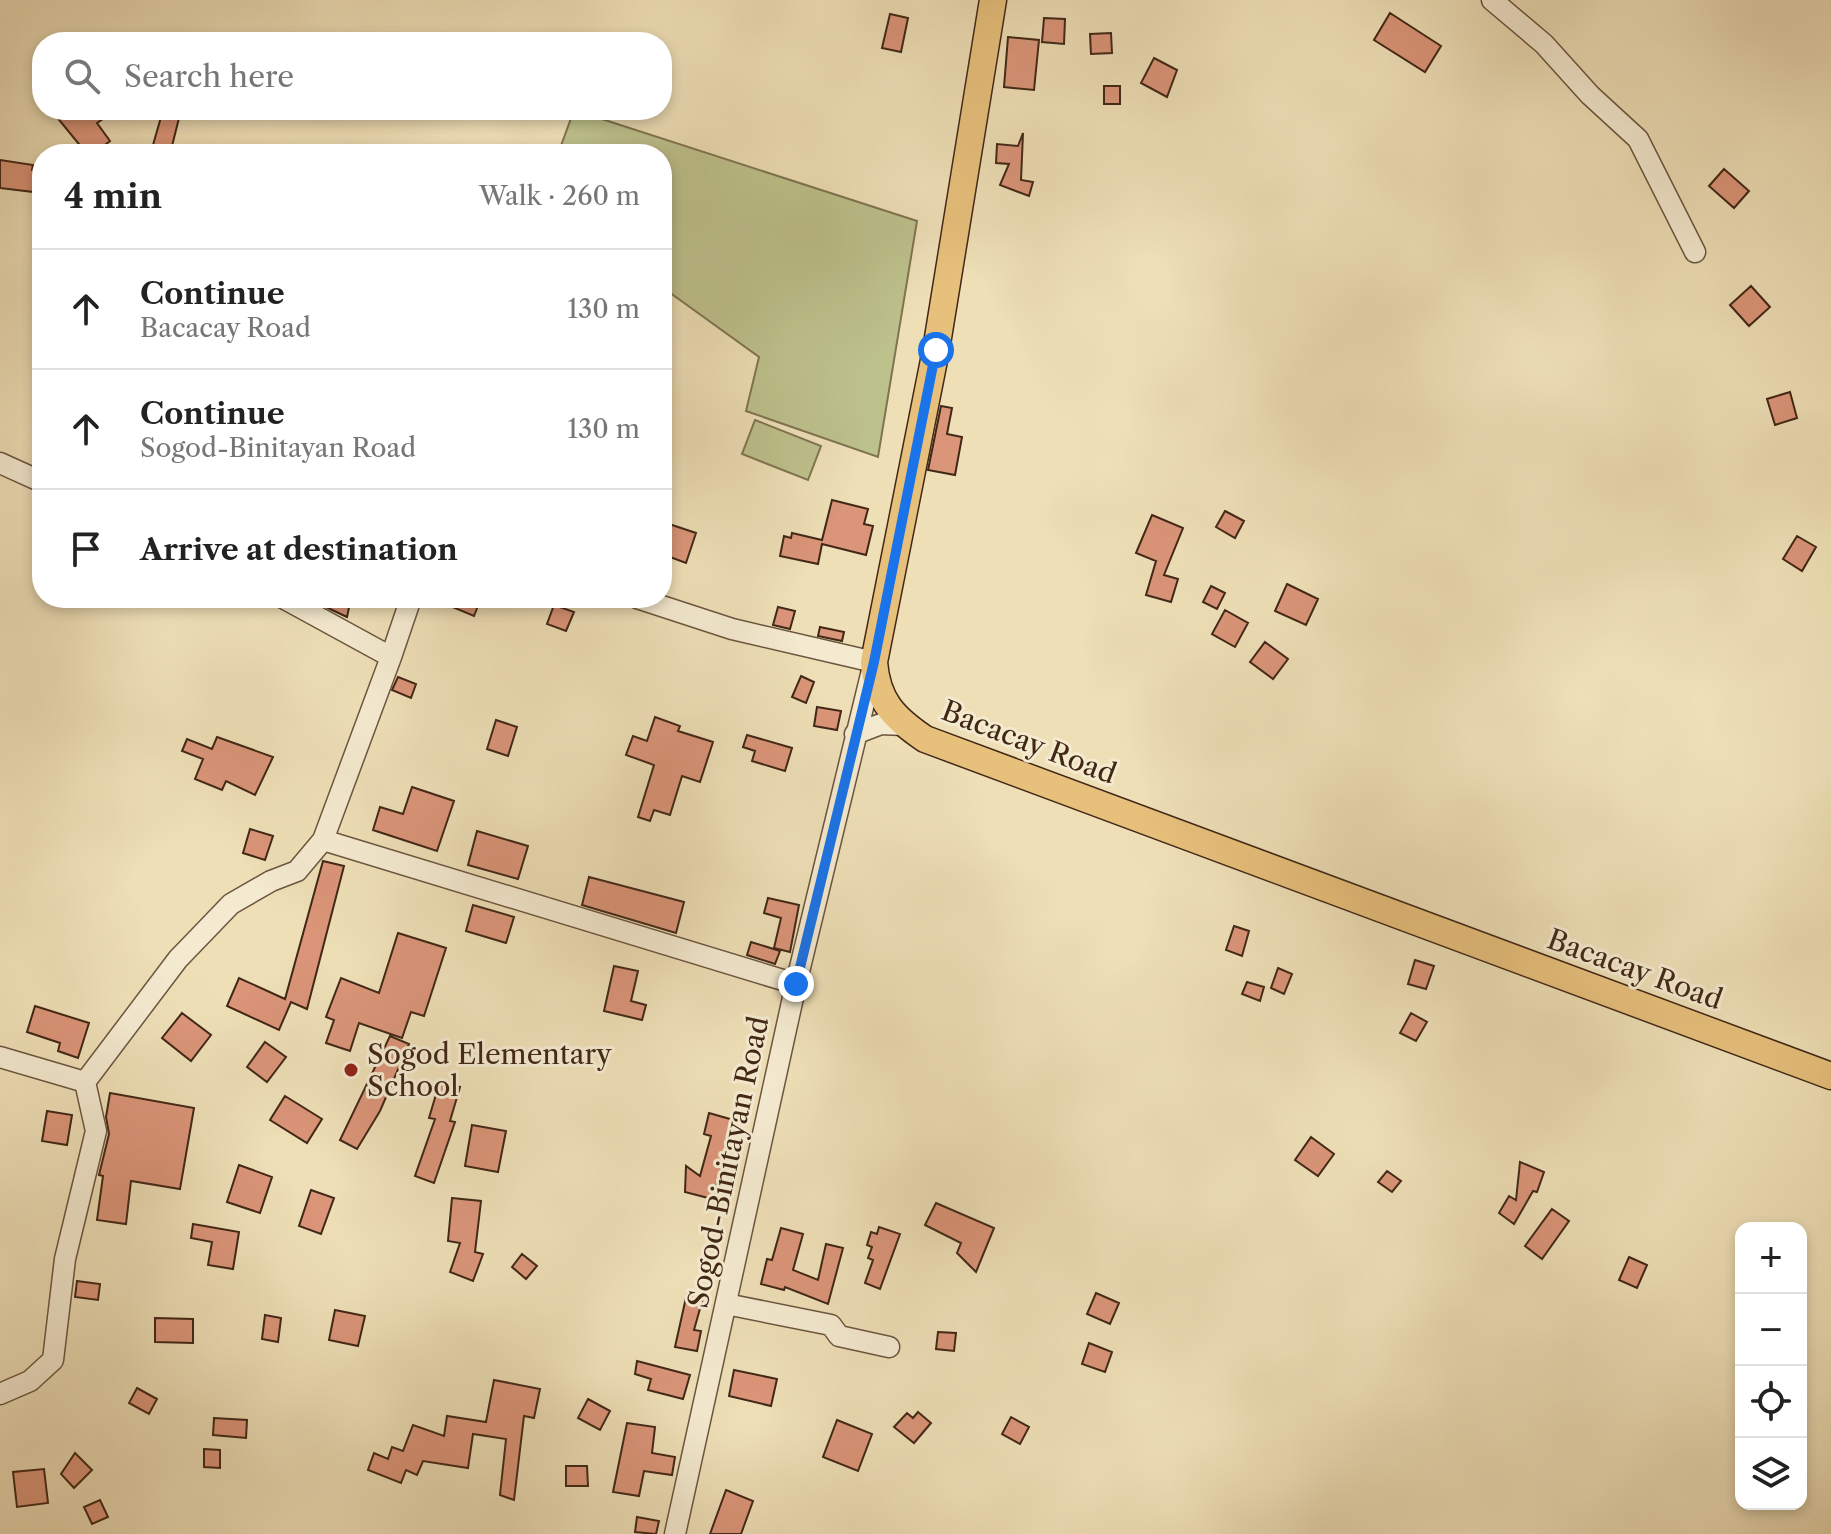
<!DOCTYPE html>
<html lang="en">
<head>
<meta charset="utf-8">
<style>
	body { margin:0; font-family:"Libre Caslon Text",serif; background:#f6f6f6; color:#222 }
	.controls { position:absolute; right:24px; bottom:24px; display:grid; overflow:hidden; border-radius:16px; box-shadow:0 4px 12px #0003 }
	.controls button { width:72px; height:72px; display:grid; place-items:center; padding:0; border:0; border-bottom:2px solid #e0e0e0; background:#fff; color:#222; font:40px sans-serif }
	.stop { position:absolute; width:24px; height:24px; margin:-18px; border:6px solid #1a73e8; border-radius:50%; background:#fff }
	.stop.end { background:#1a73e8; border-color:#fff; box-shadow:0 2px 8px #0008 }
	.list { margin:0; padding:0; list-style:none }
	h2 { display:flex; justify-content:space-between; align-items:center; height:104px; margin:0; padding:0 32px; font-size:34px }
	h2 small { font-size:26px; font-weight:400; color:#767676 }
	.list li { display:grid; grid-template-columns:52px 1fr auto; gap:24px; align-items:center; box-sizing:border-box; height:120px; padding:0 32px; border-top:2px solid #e0e0e0 }
	.list b { display:block; font-size:30px; white-space:nowrap }
	.list p { margin:0; font-size:26px; white-space:nowrap; color:#767676 }
	.list em { font-size:26px; font-style:normal; color:#767676 }
	.icon { flex:none; width:44px; height:44px; fill:none; stroke:currentColor; stroke-width:2; stroke-linecap:round; stroke-linejoin:round }
	.map { position:relative; flex:none; width:1831px; height:1534px; overflow:hidden }
	.search { position:absolute; background:#fff; box-shadow:0 4px 12px #0003; left:32px; top:32px; width:640px; height:88px; display:flex; align-items:center; gap:20px; box-sizing:border-box; padding:0 28px; border-radius:32px; color:#767676; font-size:30px }
	.panel { position:absolute; background:#fff; box-shadow:0 4px 12px #0003; left:32px; top:144px; width:640px; height:464px; border-radius:32px }
	.map>svg:first-child { display:block }
</style>
</head>
<body>
<div class="map">
<svg width="1831" height="1534" viewBox="0 0 1831 1534">
	<rect width="100%" height="100%" fill="#eedfb7"/>
	<filter id="stains"><feTurbulence type="fractalNoise" baseFrequency=".0025" numOctaves="4"/><feColorMatrix values="0 0 0 0 .2 0 0 0 0 .09 0 0 0 0 .02 0 0 0 .5 -.17"/></filter>
	<radialGradient id="worn" r=".72"><stop offset=".6" stop-color="#630" stop-opacity="0"/><stop offset="1" stop-color="#630" stop-opacity=".3"/></radialGradient>
	<path fill="#bdc18c" stroke="#7f7451" stroke-width="2" d="M574 110 917 221 878 457 746 411 759 357 662 287V154H558Z
		M755 420 821 446 808 480 742 454Z"/>
	<path fill="#db9579" stroke="#412716" stroke-width="2" d="M1390 13 1441 46 1425 72 1374 40Z
		M890 14 908 18 901 52 882 48Z
		M1044 18 1065 19 1064 44 1042 42Z
		M1111 33 1112 53 1091 54 1090 34Z
		M1008 37 1039 40 1034 90 1004 87Z
		M1154 58 1177 70 1167 97 1141 83Z
		M1104 86H1120V104H1104Z
		M51 110H116L97 123 110 141 93 154H87Z
		M163 110H181L171 150 153 145Z
		M1023 133 1021 180 1033 182 1029 196 1000 185 1009 164 996 163 997 144 1018 146Z
		M0 160 33 165 32 170 42 172V193L0 188Z
		M1724 169 1749 191 1734 208 1709 186Z
		M1751 286 1770 307 1749 326 1730 305Z
		M1790 392 1797 418 1775 425 1767 399Z
		M941 406 952 408 947 434 962 437 955 475 928 470Z
		M832 500 868 509 864 524 873 526 866 555 822 544 818 564 780 556 784 536 791 538 792 533 822 540Z
		M1225 511 1244 521 1235 538 1216 527Z
		M1152 515 1183 528 1164 575 1178 579 1171 602 1146 595 1156 561 1136 553Z
		M666 523 696 533 686 563 662 554Z
		M1797 536 1816 547 1802 571 1783 559Z
		M1287 584 1318 599 1306 625 1275 611Z
		M1211 586 1225 593 1217 609 1203 602Z
		M310 598H351L347 617 330 609Z
		M431 598H481L474 616Z
		M554 605 574 612 566 631 547 624Z
		M778 607 795 611 790 629 773 625Z
		M1225 610 1248 623 1235 647 1212 634Z
		M820 627 844 632 842 641 818 636Z
		M1265 642 1288 659 1273 679 1250 662Z
		M801 676 814 682 806 703 792 697Z
		M398 677 416 684 411 698 392 690Z
		M817 707 841 711 837 730 814 726Z
		M655 717 680 726 678 731 713 742 700 782 682 776 670 815 654 810 650 821 638 817 654 765 626 755 633 736 647 741Z
		M496 720 517 727 508 756 487 749Z
		M747 735 792 748 785 771 752 761 755 751 743 747Z
		M217 737 273 757 255 795 226 781 222 790 195 779 203 759 182 751 187 739 212 749Z
		M412 787 454 801 437 851 373 830 380 807 403 814Z
		M250 829 273 836 265 860 243 853Z
		M477 831 528 846 518 879 468 865Z
		M323 861 344 866 307 1009 291 1002 279 1030 227 1006 239 978 285 999Z
		M589 877 684 902 676 933 582 905Z
		M768 898 799 905 790 952 774 948 781 918 764 913Z
		M473 905 514 917 506 943 466 931Z
		M1234 926 1249 931 1242 956 1226 950Z
		M398 933 446 948 424 1016 411 1012 402 1038 359 1023 350 1051 326 1043 334 1020 326 1017 341 978 379 993Z
		M751 942 780 951 775 964 747 955Z
		M1415 960 1434 966 1426 989 1408 984Z
		M614 966 638 971 631 1001 646 1005 642 1020 604 1011Z
		M1278 968 1292 974 1284 994 1271 988Z
		M1247 982 1264 987 1260 1001 1242 994Z
		M35 1006 89 1023 78 1058 58 1051 60 1043 27 1032Z
		M182 1013 211 1035 191 1061 162 1038Z
		M1411 1013 1427 1022 1416 1041 1400 1033Z
		M390 1036 409 1044 380 1111 357 1149 340 1140Z
		M265 1042 286 1057 267 1082 247 1067Z
		M440 1081 460 1087 450 1121 455 1122 434 1183 415 1176 435 1119 429 1118Z
		M110 1093 194 1108 180 1189 131 1181 126 1224 97 1220 103 1176 99 1175 109 1134 106 1117Z
		M285 1096 322 1119 307 1143 270 1120Z
		M47 1111 72 1115 67 1145 42 1141Z
		M709 1113 737 1121 712 1199 685 1192 686 1166 700 1176 711 1136 704 1134Z
		M472 1125 506 1131 498 1172 465 1166Z
		M1311 1137 1334 1154 1318 1176 1295 1160Z
		M1520 1162 1544 1172 1537 1192 1533 1191 1514 1224 1499 1213 1509 1196 1516 1200Z
		M239 1165 272 1177 260 1213 227 1202Z
		M1387 1171 1401 1181 1392 1192 1378 1182Z
		M311 1190 334 1198 321 1234 299 1226Z
		M452 1198 481 1201 475 1252 483 1254 473 1281 450 1272 460 1243 448 1241Z
		M936 1203 994 1228 976 1272 957 1253 961 1243 925 1225Z
		M1552 1209 1569 1221 1542 1259 1525 1246Z
		M193 1224 239 1232 233 1269 208 1265 212 1242 191 1238Z
		M879 1227 900 1234 880 1289 865 1283 873 1260 868 1258 872 1247 867 1245 871 1232 877 1234Z
		M781 1228 803 1234 793 1270 818 1280 826 1244 843 1248 828 1304 785 1287 784 1290 761 1284 767 1259 772 1260Z
		M522 1254 537 1266 526 1279 512 1267Z
		M1629 1257 1647 1265 1637 1288 1619 1280Z
		M77 1281 100 1284 98 1300 75 1297Z
		M687 1293 703 1298 694 1330 701 1331 697 1351 675 1347Z
		M1096 1293 1119 1303 1110 1324 1087 1314Z
		M335 1310 365 1316 358 1346 329 1340Z
		M265 1315 281 1318 278 1342 262 1339Z
		M155 1318 193 1319V1343L155 1342Z
		M938 1332 956 1333 954 1351 936 1349Z
		M1089 1343 1112 1352 1105 1372 1082 1364Z
		M637 1361 690 1375 683 1399 648 1390 651 1379 635 1374Z
		M734 1370 777 1379 771 1406 729 1396Z
		M494 1380 540 1389 534 1418 524 1416 514 1500 500 1495 506 1439 473 1434 468 1468 423 1461 417 1475 406 1470 401 1483 368 1470 374 1453 388 1459 392 1447 403 1451 413 1425 444 1436 447 1416 486 1422Z
		M137 1388 157 1399 149 1414 129 1403Z
		M588 1399 610 1411 600 1430 578 1418Z
		M918 1412 931 1423 914 1443 894 1427 907 1413 913 1418Z
		M1011 1417 1029 1427 1020 1444 1002 1434Z
		M214 1418 247 1420 246 1438 213 1435Z
		M837 1420 872 1434 858 1471 823 1457Z
		M627 1423 655 1427 652 1453 675 1457 672 1475 644 1471 639 1496 613 1492Z
		M204 1449 220 1450V1468L204 1467Z
		M75 1453 92 1470 74 1488 61 1474Z
		M566 1466H587L588 1486H566Z
		M44 1469 48 1503 17 1507 13 1472Z
		M726 1490 753 1501 741 1534H710Z
		M100 1500 108 1517 92 1524 84 1507Z
		M637 1517 659 1521 656 1534 635 1532Z"/>
	<g fill="none" stroke-linecap="round" stroke-linejoin="round">
		<g stroke="#6c553e" stroke-width="23">
			<path id="minor" d="M1492 0 1544 44 1590 95 1638 139 1695 252
				M0 463 42 482
				M283 598 391 657 411 598
				M637 598 732 629 874 662 796 984 675 1534
				M855 734 881 724 904 725
				M323 840 796 984
				M0 1057 85 1082 178 959 231 904 271 881 297 871 323 840 391 657
				M726 1304 831 1325 839 1336 889 1347
				M0 1394 30 1381 53 1360 65 1259 96 1131 85 1082"/>
		</g>
		<g stroke="#412716" stroke-width="29">
			<path id="major" d="M993 0 936 350 874 662C877 701 894 718 925 739L1831 1076"/>
		</g>
		<use href="#minor" stroke="#f4ead0" stroke-width="20"/>
		<use href="#major" stroke="#e7c07c" stroke-width="26"/>
	</g>
	<g fill="none" stroke-linecap="round" stroke-linejoin="round">
		<path stroke="#1a73e8" stroke-width="10" d="M796 984 874 662 936 350"/>
	</g>
	<circle fill="#8f2418" stroke="#f4ead0" stroke-width="3" cx="351" cy="1070" r="8"/>
	<g text-anchor="middle" stroke-width="6" stroke-linejoin="round" paint-order="stroke">
		<g font-size="28" fill="#412716" stroke="#f4ead0">
			<text transform="translate(1029 742) rotate(21)" y="10">Bacacay Road</text>
			<text transform="translate(1635 969) rotate(20)" y="10">Bacacay Road</text>
			<text transform="translate(728 1162) rotate(-78)" y="10">Sogod-Binitayan Road</text>
		</g>
		<g font-size="28" fill="#412716" stroke="#f4ead0" text-anchor="start">
			<text x="367" y="1064">Sogod Elementary<tspan x="367" dy="32">School</tspan></text>
		</g>
	</g>
	<rect width="100%" height="100%" filter="url(#stains)"/>
	<rect width="100%" height="100%" fill="url(#worn)"/>
</svg>
<div class="controls">
<button>+</button>
<button>−</button>
<button><svg class="icon" aria-label="locate" viewBox="0 0 24 24"><circle cx="12" cy="12" r="6"/><path d="M12 2v4M12 18v4M2 12h4M18 12h4"/></svg></button>
<button><svg class="icon" aria-label="layers" viewBox="0 0 24 24"><path d="M12 4l9 5-9 5-9-5zM3 14l9 5 9-5"/></svg></button>
</div>
<div class="stop" style="left:936px;top:350px"></div>
<div class="stop end" style="left:796px;top:984px"></div>
<div class="search"><svg class="icon" aria-label="search" viewBox="0 0 24 24"><circle cx="10" cy="10" r="6"/><path d="M15 15l6 6"/></svg>Search here</div>
<section class="panel">
<h2>4 min<small>Walk · 260 m</small></h2>
<ul class="list">
<li><svg class="icon" aria-label="ahead" viewBox="0 0 24 24"><path d="M12 20V5M6 11l6-6 6 6"/></svg><div><b>Continue</b><p>Bacacay Road</p></div><em>130 m</em></li>
<li><svg class="icon" aria-label="ahead" viewBox="0 0 24 24"><path d="M12 20V5M6 11l6-6 6 6"/></svg><div><b>Continue</b><p>Sogod-Binitayan Road</p></div><em>130 m</em></li>
<li><svg class="icon" aria-label="arrive" viewBox="0 0 24 24"><path d="M6 21V4h12l-3 4 3 4H6"/></svg><div><b>Arrive at destination</b></div></li>
</ul>
</section>
</div>
</body>
</html>
